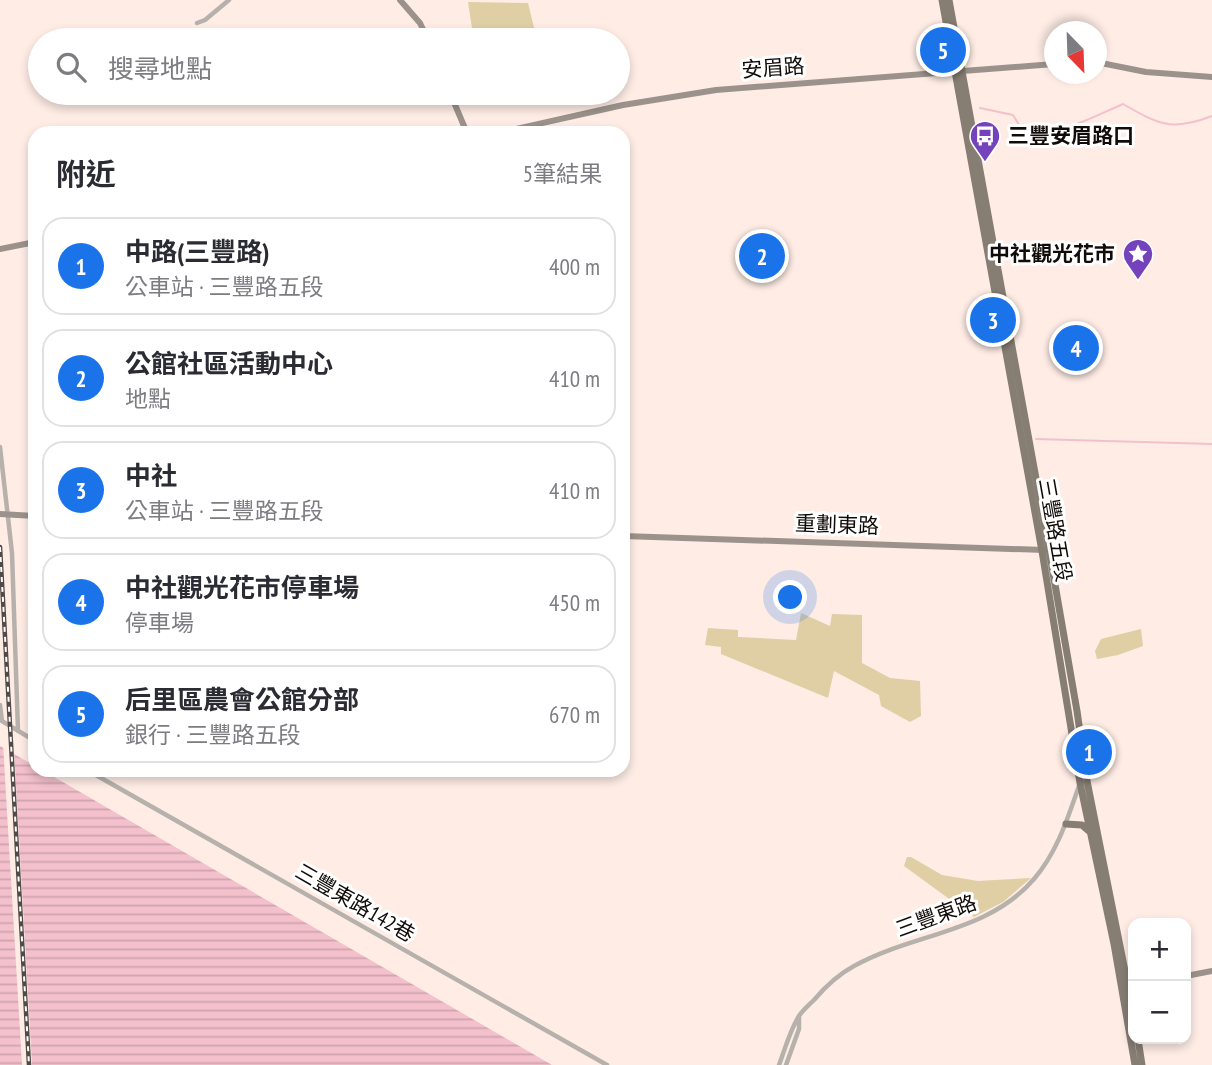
<!DOCTYPE html>
<html lang="zh-TW">
<head>
<meta charset="utf-8">
<style>
	body { margin:0; font-family:"PT Sans Narrow","Noto Sans TC",sans-serif; background:#f2f2f3; color:#2b2b33 }
	.controls { position:absolute; right:21px; bottom:21px; display:grid; overflow:hidden; border-radius:14px; box-shadow:0 4px 10px #0003 }
	.controls button { width:63px; height:63px; display:grid; place-items:center; padding:0; border:0; border-bottom:2px solid #e1e1e2; background:#fff; color:#2b2b33; font:35px sans-serif }
	.compass { position:absolute; left:1044px; top:21px; width:63px; height:63px; border-radius:50%; background:#fff; box-shadow:0 4px 10px #0003; rotate:157deg }
	.you { position:absolute; left:791px; top:598px; width:24px; height:24px; margin:-18px; border:5px solid #fff; border-radius:50%; background:#1a73e8; box-shadow:0 0 0 10px #1a73e833 }
	.badge { display:grid; place-items:center; width:46px; height:46px; border-radius:50%; background:#1a73e8; color:#fff; font-size:23px; font-weight:700 }
	.pin { position:absolute; translate:-50% -50%; border:4px solid #fff; box-shadow:0 2px 7px #0006 }
	.list { margin:0; padding:0; list-style:none }
	h2 { display:flex; justify-content:space-between; align-items:center; height:91px; margin:0; padding:0 28px; font-size:30px }
	h2 small { font-size:23px; font-weight:400; color:#7c7c81 }
	.list li { display:grid; grid-template-columns:46px 1fr auto; gap:21px; align-items:center; box-sizing:border-box; height:98px; margin:0 14px 14px; padding:0 14px; border:2px solid #e1e1e2; border-radius:21px }
	.list b { display:block; font-size:26px; white-space:nowrap }
	.list p { margin:0; font-size:23px; white-space:nowrap; color:#7c7c81 }
	.list em { font-size:23px; font-style:normal; color:#7c7c81 }
	.icon { flex:none; width:38px; height:38px; fill:none; stroke:currentColor; stroke-width:2; stroke-linecap:round; stroke-linejoin:round }
	.map { position:relative; flex:none; width:1212px; height:1065px; overflow:hidden }
	.search { position:absolute; background:#fff; box-shadow:0 4px 10px #0003; left:28px; top:28px; width:602px; height:77px; display:flex; align-items:center; gap:18px; box-sizing:border-box; padding:0 24px; border-radius:38px; color:#7c7c81; font-size:26px }
	.panel { position:absolute; background:#fff; box-shadow:0 4px 10px #0003; left:28px; top:126px; width:602px; height:651px; border-radius:21px }
	.map>svg:first-child { display:block }
</style>
</head>
<body>
<div class="map">
<svg width="1212" height="1065" viewBox="0 0 1212 1065">
	<defs>
		<pattern id="water-rules" width="6" height="5" patternUnits="userSpaceOnUse" patternTransform="scale(1.75)"><rect width="6" height="5" fill="#f3c0cc"/><path d="M0 2.5h6" fill="none" stroke="#cfa4ae"/></pattern>
	</defs>
	<rect width="100%" height="100%" fill="#feece5"/>
	<path fill="#e0cea5" d="M468 2 528 3 537 40H429L472 28Z
		M801 613 830 626 832 614 862 615V663L890 678 920 681 921 716 910 722 881 706 879 695 834 671 828 698 721 654V647L705 645 708 628 738 630V637L796 640Z
		M1141 629 1143 646 1118 655 1097 659 1095 651 1101 639Z
		M907 857H911L942 875 978 881 1031 878 1003 902 974 917 904 866Z"/>
	<path fill="url(#water-rules)" d="M0 746 35 766V770H42L552 1065H0Z"/>
	<path fill="#feece5" d="M3 744 14 750 32 1065H22Z"/>
	<g fill="none" stroke-linecap="round" stroke-linejoin="round">
		<path stroke="#f3c0cc" stroke-width="2" d="M980 108 1013 115 1021 128C1057 139 1090 118 1123 104 1158 124 1172 132 1212 116
			M1036 439 1212 444"/>
		<path stroke="#b7b1ac" stroke-width="4.5" d="M197 23 205 20 229 0
			M0 447 12 553 18 731
			M0 705 2 721
			M0 720 35 741
			M87 770 607 1065
			M779 1065C785 1049 790 1030 799 1016 803 1010 809 1005 814 1000 825 987 839 974 854 966 913 933 988 933 1034 879 1058 851 1068 817 1080 783L1087 781
			M786 1065 799 1029V1016"/>
		<path stroke="#9b938b" stroke-width="6" d="M400 0 420 23 428 40
			M1096 62 1146 72 1212 77
			M450 93 467 133
			M498 133 623 105 716 90 1054 64
			M0 249 35 242
			M0 514 35 516
			M623 536 1044 550
			M1186 976 1212 971"/>
		<path stroke="#867d73" stroke-width="7" d="M942 0 1042 551 1080 783 1114 944 1135 1065
			M949 0 1049 550 1077 711 1087 781 1133 1011
			M1066 824 1082 825 1089 831
			M1138 1039 1142 1065"/>
		<g stroke="#524a46" stroke-width="4.5">
			<path id="rail" d="M0 547 29 1065"/>
		</g>
		<use href="#rail" stroke="#fff" stroke-width="2" stroke-dasharray="5" stroke-linecap="butt"/>
	</g>
	<defs>
		<g id="bus-pin" transform="scale(1.575)"><path d="M0 17L-7.5 6A9.5 9.5 0 1 1 7.5 6Z" fill="#7442ba" stroke="#fff"/><path d="M-5-6H5V4H4V6H2V4H-2V6H-4V4H-5ZM-3.5-4V0h7V-4ZM-3.5 1.2v1.5H-2V1.2ZM2 1.2v1.5H3.5V1.2Z" fill="#fff"/></g>
		<g id="sight-pin" transform="scale(1.575)"><path d="M0 17L-7.5 6A9.5 9.5 0 1 1 7.5 6Z" fill="#7442ba" stroke="#fff"/><path d="M0-6L1.8-2.2L6-1.7L2.9 1.2L3.7 5.4L0 3.3L-3.7 5.4L-2.9 1.2L-6-1.7L-1.8-2.2Z" fill="#fff"/></g>
	</defs>
	<g fill-rule="evenodd">
		<use href="#bus-pin" x="985" y="136"/>
		<use href="#sight-pin" x="1138" y="254"/>
	</g>
	<g text-anchor="middle" stroke-width="6" stroke-linejoin="round" paint-order="stroke">
		<g font-size="21" fill="#110c09" stroke="#fff">
			<text transform="translate(773 68) rotate(-4)" y="7">安眉路</text>
			<text transform="translate(837 525) rotate(2)" y="7">重劃東路</text>
			<text transform="translate(1055 530) rotate(80)" y="7">三豐路五段</text>
			<text transform="translate(355 903) rotate(30)" y="7">三豐東路142巷</text>
			<text transform="translate(936 916) rotate(-20)" y="7">三豐東路</text>
		</g>
		<g font-size="21" font-weight="bold" fill="#110c09" stroke="#fff" text-anchor="start">
			<text x="1008" y="143">三豐安眉路口</text>
			<text x="1115" y="261" text-anchor="end">中社觀光花市</text>
		</g>
	</g>
</svg>
<div class="controls">
<button>+</button>
<button>−</button>
</div>
<svg class="compass" viewBox="-18 -18 36 36"><path d="M0-13l5 13h-10z" fill="#e53935"/><path d="M0 13l5-13h-10z" fill="#7c7c81"/></svg>
<div class="you"></div>
<div class="pin badge" style="left:1089px;top:752px">1</div>
<div class="pin badge" style="left:762px;top:256px">2</div>
<div class="pin badge" style="left:993px;top:320px">3</div>
<div class="pin badge" style="left:1076px;top:348px">4</div>
<div class="pin badge" style="left:943px;top:50px">5</div>
<div class="search"><svg class="icon" aria-label="search" viewBox="0 0 24 24"><circle cx="10" cy="10" r="6"/><path d="M15 15l6 6"/></svg>搜尋地點</div>
<section class="panel">
<h2>附近<small>5筆結果</small></h2>
<ul class="list">
<li><span class="badge">1</span><div><b>中路(三豐路)</b><p>公車站 · 三豐路五段</p></div><em>400 m</em></li>
<li><span class="badge">2</span><div><b>公館社區活動中心</b><p>地點</p></div><em>410 m</em></li>
<li><span class="badge">3</span><div><b>中社</b><p>公車站 · 三豐路五段</p></div><em>410 m</em></li>
<li><span class="badge">4</span><div><b>中社觀光花市停車場</b><p>停車場</p></div><em>450 m</em></li>
<li><span class="badge">5</span><div><b>后里區農會公館分部</b><p>銀行 · 三豐路五段</p></div><em>670 m</em></li>
</ul>
</section>
</div>
</body>
</html>
